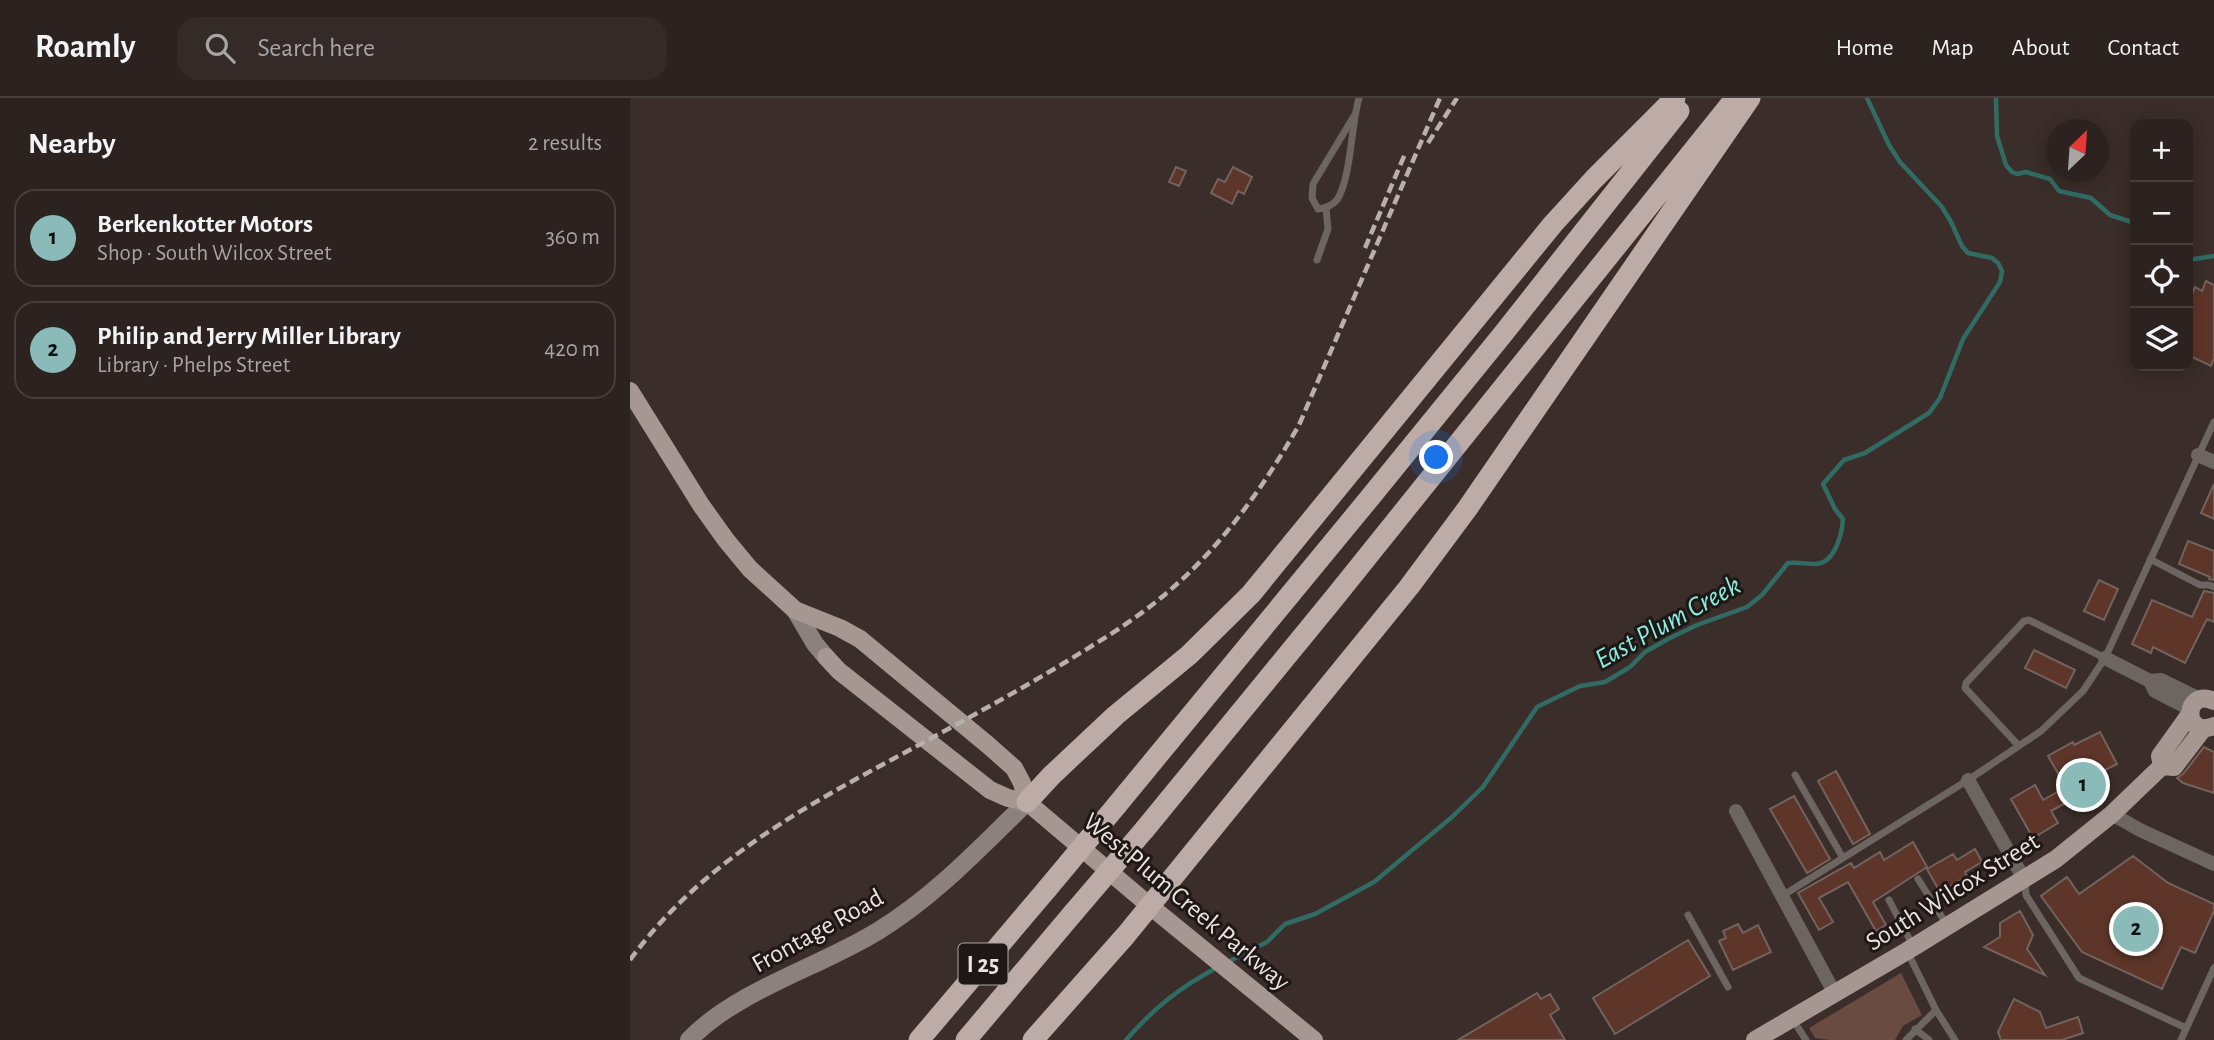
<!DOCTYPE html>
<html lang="en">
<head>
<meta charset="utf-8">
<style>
	body { margin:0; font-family:"Alegreya Sans",sans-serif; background:#342a28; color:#f1f3f6 }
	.controls { position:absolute; right:21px; top:21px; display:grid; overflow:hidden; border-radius:14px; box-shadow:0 4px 18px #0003 }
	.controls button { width:63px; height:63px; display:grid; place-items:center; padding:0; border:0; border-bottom:2px solid #483f3d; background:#2c221f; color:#f1f3f6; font:35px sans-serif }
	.compass { position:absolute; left:1416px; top:21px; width:63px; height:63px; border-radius:50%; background:#2c221f; box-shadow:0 4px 18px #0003; rotate:25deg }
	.you { position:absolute; left:807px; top:360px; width:24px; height:24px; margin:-18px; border:5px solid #fff; border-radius:50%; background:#1a73e8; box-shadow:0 0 0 10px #1a73e833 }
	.badge { display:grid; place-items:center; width:46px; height:46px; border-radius:50%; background:#8bbbb9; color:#111; font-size:23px; font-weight:700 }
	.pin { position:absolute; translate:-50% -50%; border:4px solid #fff; box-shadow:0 2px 7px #0006 }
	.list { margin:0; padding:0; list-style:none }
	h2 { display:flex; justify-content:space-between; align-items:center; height:91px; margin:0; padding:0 28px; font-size:30px }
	h2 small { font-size:23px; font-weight:400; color:#a6a4a4 }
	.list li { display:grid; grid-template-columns:46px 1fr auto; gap:21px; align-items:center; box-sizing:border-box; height:98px; margin:0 14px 14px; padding:0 14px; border:2px solid #483f3d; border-radius:21px }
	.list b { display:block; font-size:26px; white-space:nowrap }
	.list p { margin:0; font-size:23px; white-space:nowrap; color:#a6a4a4 }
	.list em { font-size:23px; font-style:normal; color:#a6a4a4 }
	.icon { flex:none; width:38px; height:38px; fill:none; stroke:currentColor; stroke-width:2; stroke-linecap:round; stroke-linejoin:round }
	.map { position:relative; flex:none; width:1584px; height:942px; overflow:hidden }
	header { display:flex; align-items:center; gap:42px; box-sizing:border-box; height:98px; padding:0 35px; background:#2c221f; border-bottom:2px solid #483f3d }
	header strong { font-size:33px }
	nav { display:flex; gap:38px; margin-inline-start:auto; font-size:24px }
	.search { width:490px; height:63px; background:#342a28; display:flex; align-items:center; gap:18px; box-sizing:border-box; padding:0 24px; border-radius:21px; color:#a6a4a4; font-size:26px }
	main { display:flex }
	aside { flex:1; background:#2c221f }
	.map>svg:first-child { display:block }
</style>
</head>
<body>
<header>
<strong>Roamly</strong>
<div class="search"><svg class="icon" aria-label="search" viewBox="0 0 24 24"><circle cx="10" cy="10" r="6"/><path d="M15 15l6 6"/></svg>Search here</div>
<nav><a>Home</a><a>Map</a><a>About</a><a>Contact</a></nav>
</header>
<main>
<aside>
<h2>Nearby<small>2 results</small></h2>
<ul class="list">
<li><span class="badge">1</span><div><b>Berkenkotter Motors</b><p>Shop · South Wilcox Street</p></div><em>360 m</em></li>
<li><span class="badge">2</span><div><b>Philip and Jerry Miller Library</b><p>Library · Phelps Street</p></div><em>420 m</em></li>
</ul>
</aside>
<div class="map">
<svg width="1584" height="942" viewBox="0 0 1584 942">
	<rect width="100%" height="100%" fill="#3b2d29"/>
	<path fill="#694b42" d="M1271 875 1292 917 1273 928 1265 942H1199L1185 940 1179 930Z"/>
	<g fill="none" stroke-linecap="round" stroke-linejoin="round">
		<path stroke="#316c64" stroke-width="4.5" d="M1366 0 1367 38 1376 67 1382 74 1387 76 1396 74 1420 81 1429 93 1461 100 1480 117 1505 125
			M1558 162 1584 158
			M596 865 637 844 655 826 685 816 744 784 822 719 853 689 907 609 950 588 975 584 1000 569 1015 554 1038 541 1067 527 1117 509 1132 497 1158 465C1168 464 1177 466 1186 466 1205 465 1212 436 1213 421L1205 411 1193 386 1214 362 1235 355 1299 315 1310 300 1333 241 1370 184 1372 173 1368 165 1362 160 1338 155 1332 148 1321 124 1312 109 1270 64 1259 47 1237 0
			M496 942C525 909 549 890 588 869"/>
	</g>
	<path fill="#5e3529" stroke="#72635e" stroke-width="2" d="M546 69 556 73 549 88 539 84Z
		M603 69 622 79 614 96 608 93 602 106 581 95 588 81 595 84Z
		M1576 183 1584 187V260L1581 268 1558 257V206L1565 189 1572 193Z
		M1584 386V421L1571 415Z
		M1558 443 1584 453V482L1579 481 1580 479 1549 466Z
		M1469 482 1488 491 1474 522 1454 513Z
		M1574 493 1584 495V524L1577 521 1555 565 1523 549 1521 555 1502 546 1522 502 1562 519Z
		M1404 552 1445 572 1436 590 1395 570Z
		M1470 634 1487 666 1463 678 1468 687 1421 713 1428 725 1403 740 1381 701 1405 687 1413 702 1436 689 1418 658 1443 644 1444 647Z
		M1574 649 1584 654V695L1553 685 1547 680 1553 676Z
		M1206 673 1240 736 1223 746 1188 683Z
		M1164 698 1200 761 1177 775 1140 711Z
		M1283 744 1297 769 1243 804 1256 827 1246 833 1218 784 1189 800 1203 824 1189 832 1168 795 1221 765 1224 770 1250 754 1254 762Z
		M1345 751 1352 764 1335 774 1337 778 1310 794 1297 771 1323 756 1327 762Z
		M1503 758 1538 785 1584 806V813L1565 855 1551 849 1532 891 1452 854 1411 798 1437 779 1449 796Z
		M1390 813 1403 837 1397 851 1415 877 1354 849 1370 839V825Z
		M1108 826 1113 835 1128 827 1141 854 1103 872 1089 843 1096 840 1093 833Z
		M1058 842 1080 878 985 936 963 900Z
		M907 895 911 901 920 896 929 911 920 917 935 942H828Z
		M1384 901 1410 914 1416 930 1448 919 1453 935 1432 942H1371L1368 934Z"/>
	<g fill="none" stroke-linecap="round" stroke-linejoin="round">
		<path stroke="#6c6562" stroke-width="7" d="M724 18 683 86 682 100 688 111C695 110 702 108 707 102 721 81 721 27 729 0
			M687 162 698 131 696 110
			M1520 461 1570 487H1579L1584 489
			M1389 648 1335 590 1336 585 1394 523 1399 522 1475 560
			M1165 677 1213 760
			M1288 781 1317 827
			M1395 782 1396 797 1449 880 1556 930
			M1152 798 1338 682 1411 633 1453 593 1475 560 1584 324
			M1259 802 1283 848
			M1058 817 1098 889
			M1277 853 1306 912 1325 942
			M1163 922 1176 942
			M1285 931 1299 942
			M1276 942 1306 912
			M1551 942 1584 870"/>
		<path stroke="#6c6562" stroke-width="14" d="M1568 357 1584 364
			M1475 560 1520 583 1531 582 1570 601
			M1520 583 1525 593 1560 611
			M1338 682 1394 781
			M1106 713 1205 896
			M1482 716 1510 732 1584 766"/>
		<path stroke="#8c817e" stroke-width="18" d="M165 512 185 546 196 559
			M59 942C105 893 190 869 248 833 304 799 351 749 397 704"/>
		<path stroke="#a69793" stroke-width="18" d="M0 293 71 407 96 442 120 471 165 512 210 530 230 541 358 647 384 670 392 685 397 704 520 808 684 942
			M196 559 209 573 360 692 378 700 397 704
			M1584 603C1553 589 1552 641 1584 628
			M1532 668 1544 669 1573 631
			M1125 942 1277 853 1426 761 1482 716 1532 668 1530 658 1560 616"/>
		<path stroke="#bcaba6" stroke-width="21" d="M397 704 422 677 486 617 559 557 621 496 923 126 964 81 1045 0
			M487 707 738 402 873 236 1049 13
			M515 731 705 499 1103 3
			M289 942 417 791
			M336 942 444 814
			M403 942 496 837 779 489 837 411 1120 0"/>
		<path stroke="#b9afac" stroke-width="4.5" stroke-dasharray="10 5" stroke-linecap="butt" d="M798 45 827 0
			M735 150 775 56
			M0 862C67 770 164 714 263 661 320 630 378 599 434 565 470 543 507 521 539 493 593 447 634 388 669 327L810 0"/>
		<path stroke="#bcaba6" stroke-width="21" d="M417 791 487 707
			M444 814 515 731"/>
	</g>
	<g text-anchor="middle" stroke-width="6" stroke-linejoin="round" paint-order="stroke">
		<rect fill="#1d1715" stroke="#aea6a3" stroke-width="2" x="328.5" y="845.5" width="49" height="41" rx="5"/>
		<g font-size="24" font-weight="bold" fill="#ece3e0">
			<text x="353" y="874">I 25</text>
		</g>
		<g font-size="26" fill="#ece3e0" stroke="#1d1715">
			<text transform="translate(1322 793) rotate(-32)" y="9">South Wilcox Street</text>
			<text transform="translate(557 803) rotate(40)" y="9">West Plum Creek Parkway</text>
			<text transform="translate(187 832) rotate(-29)" y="9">Frontage Road</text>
		</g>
		<g font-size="28" font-style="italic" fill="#8cecdf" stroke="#1d1715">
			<text transform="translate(1037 523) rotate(-29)" y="10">East Plum Creek</text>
		</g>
	</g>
</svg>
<div class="controls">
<button>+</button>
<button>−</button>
<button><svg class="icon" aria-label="locate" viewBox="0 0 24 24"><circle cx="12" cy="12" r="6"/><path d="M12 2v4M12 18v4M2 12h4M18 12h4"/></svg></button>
<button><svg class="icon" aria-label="layers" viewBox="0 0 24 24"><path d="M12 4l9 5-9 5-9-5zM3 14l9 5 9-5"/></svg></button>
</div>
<svg class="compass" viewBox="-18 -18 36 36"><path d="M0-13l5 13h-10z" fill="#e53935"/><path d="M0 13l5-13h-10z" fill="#a6a4a4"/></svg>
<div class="you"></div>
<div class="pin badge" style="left:1453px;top:687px">1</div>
<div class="pin badge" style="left:1506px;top:831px">2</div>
</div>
</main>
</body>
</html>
